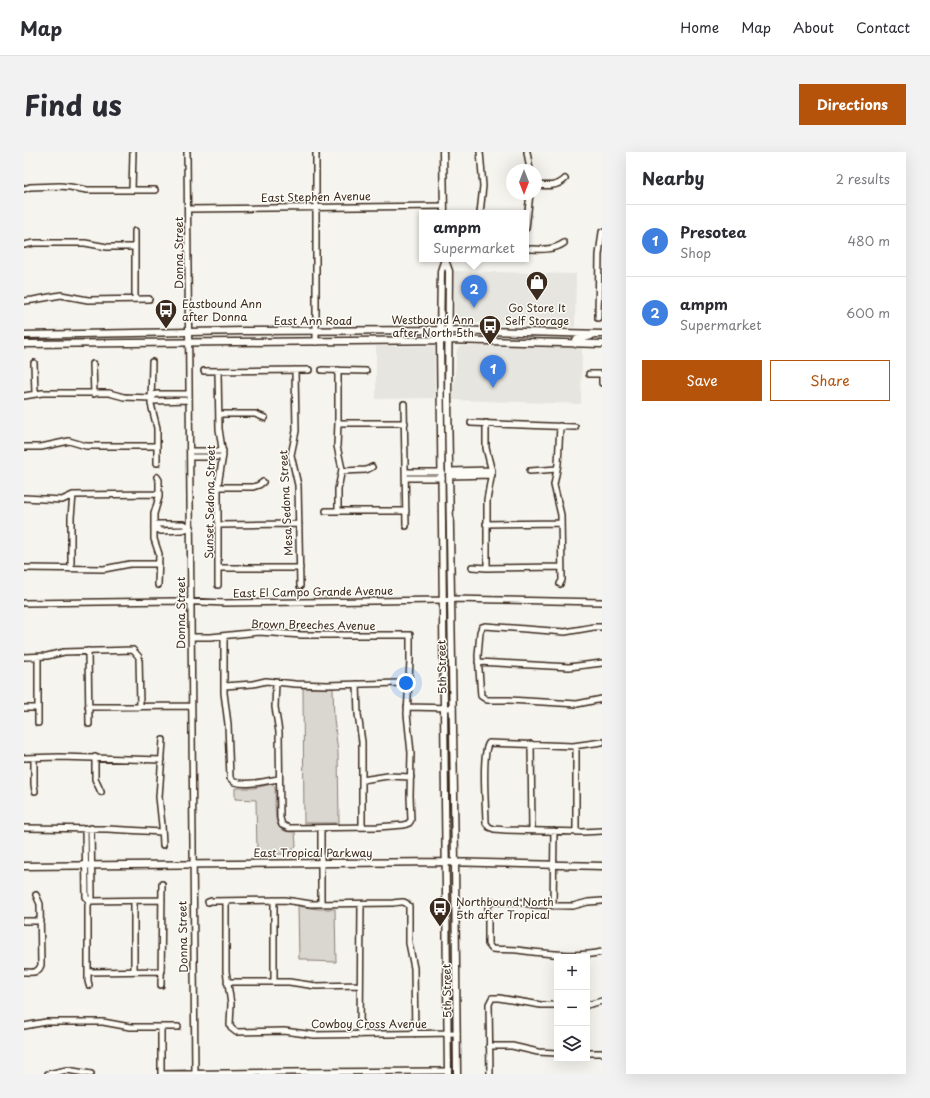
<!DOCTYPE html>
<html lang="en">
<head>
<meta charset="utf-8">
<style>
	body { margin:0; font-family:"Playpen Sans",sans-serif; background:#f2f2f3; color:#2b2b33 }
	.controls { position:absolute; right:12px; bottom:12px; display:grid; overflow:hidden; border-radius:0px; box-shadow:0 4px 16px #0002 }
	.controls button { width:36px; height:36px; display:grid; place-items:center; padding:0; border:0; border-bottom:1px solid #e1e1e2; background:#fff; color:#2b2b33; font:20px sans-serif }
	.compass { position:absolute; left:482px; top:12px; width:36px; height:36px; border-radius:50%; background:#fff; box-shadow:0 4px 16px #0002; rotate:180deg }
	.you { position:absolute; left:382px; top:531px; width:14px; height:14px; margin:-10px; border:3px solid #fff; border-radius:50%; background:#1a73e8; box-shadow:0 0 0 6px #1a73e833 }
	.badge { display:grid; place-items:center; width:26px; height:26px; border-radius:50%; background:#b45309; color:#fff; font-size:13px; font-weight:700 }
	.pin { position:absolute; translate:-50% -33px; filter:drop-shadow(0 1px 2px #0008) }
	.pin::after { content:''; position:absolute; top:21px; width:14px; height:12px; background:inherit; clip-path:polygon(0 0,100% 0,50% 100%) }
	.popup { position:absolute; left:395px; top:58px; width:110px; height:52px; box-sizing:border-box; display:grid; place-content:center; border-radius:0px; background:#fff; filter:drop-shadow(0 1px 3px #0005); font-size:13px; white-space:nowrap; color:#7c7c81 }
	.popup b { font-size:15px; color:#2b2b33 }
	.popup::after { content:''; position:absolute; left:50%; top:100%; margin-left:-8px; border:8px solid transparent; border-top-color:#fff }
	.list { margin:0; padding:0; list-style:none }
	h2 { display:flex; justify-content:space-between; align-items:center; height:52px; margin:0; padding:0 16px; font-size:17px }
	h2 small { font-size:13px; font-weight:400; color:#7c7c81 }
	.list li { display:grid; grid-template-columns:26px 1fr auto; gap:12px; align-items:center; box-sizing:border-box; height:72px; padding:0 16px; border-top:1px solid #e1e1e2 }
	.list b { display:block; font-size:15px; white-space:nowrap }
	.list p { margin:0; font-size:13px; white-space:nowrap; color:#7c7c81 }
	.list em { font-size:13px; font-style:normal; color:#7c7c81 }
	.actions { display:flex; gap:8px; padding:12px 16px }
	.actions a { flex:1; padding:9px 0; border:1px solid #b45309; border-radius:0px; text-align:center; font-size:14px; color:#b45309 }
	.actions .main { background:#b45309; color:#fff }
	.icon { flex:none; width:22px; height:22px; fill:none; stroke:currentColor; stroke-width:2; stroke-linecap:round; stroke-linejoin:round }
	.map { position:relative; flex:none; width:578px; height:922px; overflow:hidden; border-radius:0px }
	header { display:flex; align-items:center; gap:24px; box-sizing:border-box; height:56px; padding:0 20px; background:#fff; border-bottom:1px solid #e1e1e2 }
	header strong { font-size:19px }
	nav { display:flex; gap:22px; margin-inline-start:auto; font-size:14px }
	.intro { display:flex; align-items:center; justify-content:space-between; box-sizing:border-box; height:96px; padding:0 24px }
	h1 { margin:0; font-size:28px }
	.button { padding:10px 18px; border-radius:0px; background:#b45309; color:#fff; font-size:14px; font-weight:700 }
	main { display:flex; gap:24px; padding:0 24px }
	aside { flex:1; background:#fff; border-radius:0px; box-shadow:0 4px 16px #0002 }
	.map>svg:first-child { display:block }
</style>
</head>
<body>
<header>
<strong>Map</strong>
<nav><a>Home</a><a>Map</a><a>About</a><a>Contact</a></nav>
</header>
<div class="intro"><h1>Find us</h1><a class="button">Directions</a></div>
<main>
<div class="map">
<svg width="578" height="922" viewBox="0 0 578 922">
	<rect width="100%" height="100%" fill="#f5f4ee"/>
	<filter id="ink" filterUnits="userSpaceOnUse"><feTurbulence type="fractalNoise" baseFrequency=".025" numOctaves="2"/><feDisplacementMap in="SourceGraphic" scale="8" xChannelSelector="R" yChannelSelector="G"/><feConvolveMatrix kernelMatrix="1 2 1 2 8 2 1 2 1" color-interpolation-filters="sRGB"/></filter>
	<g filter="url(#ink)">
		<path fill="#e7e5df" d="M430 119 552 122 551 175 431 170Z
			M352 194H410L411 246 352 247Z
			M438 194 558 195 557 252 429 248 433 196Z"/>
		<path fill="#dad6d0" stroke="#8a8077" d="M279 536H309L310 567 314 600 315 671H280Z
			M248 632 251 636C252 645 249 671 256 676 260 680 266 680 271 680L272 694 269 696V702H233L232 648 211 647V636H230Z
			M274 754 294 757H311L312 810 285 809 284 807H275Z"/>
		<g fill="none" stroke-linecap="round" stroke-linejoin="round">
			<g stroke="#3b2a1e" stroke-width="8">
				<path id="minor" d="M163 0 171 922
					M292 0V190
					M456 0 459 34 456 61
					M503 0 506 18
					M512 33C523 34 533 35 541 27
					M0 37 6 35 36 34 46 35 63 38H131
					M108 38 109 0
					M164 57 420 54
					M502 76 506 42
					M111 79V147
					M0 93 10 91H61L83 95H111
					M502 97C515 97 529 99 540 91
					M0 149 9 148 37 143 64 148 125 147
					M574 166 575 103 578 80
					M128 210 127 252 133 276V311
					M10 211 11 241
					M69 212 70 242
					M271 218 272 279 267 303 274 333 276 434
					M298 218 342 219
					M314 218V271L313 294 318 317 314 337V359
					M180 219 285 218
					M194 219 195 277 199 303 194 333V433
					M565 222H578
					M578 222V231
					M0 244 18 241H85L100 245 127 246 130 249 165 248
					M127 246 132 242H165
					M380 252 382 374
					M195 262H231L241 266
					M314 271H381
					M447 271 551 275
					M462 271V296L468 320 463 348V416
					M536 274 534 312 530 333 537 363 538 428 536 432
					M0 295H17L45 289 62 294H133
					M166 299H199
					M166 305H198
					M318 319 342 318 348 315
					M425 319 468 318
					M506 319 533 317
					M382 320H418
					M425 324 468 323
					M133 325 135 328V345L130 362V387L135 402 134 433
					M382 326H418
					M194 335H229L235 333 239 330
					M0 346 38 348 49 343 135 342
					M302 359H382
					M134 372H159L167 375 159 378 137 379 130 375Z
					M462 372 537 371
					M194 373 275 372
					M448 415 463 416 537 415
					M0 416 80 417 106 412H135
					M194 416H276
					M47 417V365L49 343
					M0 451 153 449 201 451 419 448 427 447 578 450
					M578 475H570L541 480 461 474 458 475 456 480 454 504 457 544 463 548H485L553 552 578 547
					M200 484V541L204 572 206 626 210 630C225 634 240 629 255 627
					M168 485H187L235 480 278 483H386V509L383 562 387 601 386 644 387 668 385 671 380 673 354 675 265 676 258 673 256 666 255 580 251 555 252 529
					M64 499 65 572
					M0 505 23 504 40 500 109 498 115 505 116 555
					M14 505V571
					M454 510 545 515 578 511
					M333 532 334 562 338 590V675
					M200 534 229 532 242 529 271 532 303 533 377 531 385 533
					M64 555 167 554
					M383 555 429 556
					M0 556H14
					M578 590 549 594 465 591C457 601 462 656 462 671L465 675 470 677 482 678 558 680 578 679
					M507 592 508 679
					M552 594V680
					M71 605V627L77 640
					M0 606 35 605 138 608
					M10 606V632L11 639
					M338 628 364 624 387 625
					M0 676 83 677 138 680
					M61 676 62 745 65 749
					M297 676V752
					M139 693 138 673 135 645 139 588
					M250 748V830
					M65 749 138 748
					M110 749V819
					M202 749V819L207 852 206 873 207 876 212 880 260 879 290 883 433 881
					M578 749 564 750 549 754 511 753 495 750H467L464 754V792L468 797C476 798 485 797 493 798 518 801 553 806 578 800
					M184 750 187 749 261 748 287 752 369 751C377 750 380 748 385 754V791L390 816 391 882
					M529 754 530 679
					M0 769H17
					M0 820C8 820 14 822 17 813L16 752 12 743
					M64 820 138 819
					M203 830H265L292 834 336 833
					M65 833 64 829V753L68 745 67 676
					M137 833 138 732
					M563 853 578 849
					M0 874 22 870H79L106 875H154
					M336 883 337 752
					M465 894H488L514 900 533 901
					M563 901H578
					M24 922 43 918 67 922
					M137 922 267 920 424 919
					M137 922V875
					M466 922 465 852 468 846H475L517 853H533"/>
			</g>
			<g stroke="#3b2a1e" stroke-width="9">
				<path id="major" d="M419 0 420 61
					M421 107 417 119 416 188 424 922
					M421 108 425 119 424 248 431 710 433 922
					M0 183 220 179 425 178 578 182
					M0 192 425 188 578 192
					M551 192 552 188 567 184
					M0 714 422 710 578 714"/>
			</g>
			<use href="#minor" stroke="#fdfcf7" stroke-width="5"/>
			<use href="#major" stroke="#fdfcf7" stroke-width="6"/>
		</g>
	</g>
	<defs>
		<g id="shop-pin" transform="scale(1.15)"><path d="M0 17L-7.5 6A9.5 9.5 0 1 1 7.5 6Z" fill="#3b2a1e" stroke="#fdfcf7"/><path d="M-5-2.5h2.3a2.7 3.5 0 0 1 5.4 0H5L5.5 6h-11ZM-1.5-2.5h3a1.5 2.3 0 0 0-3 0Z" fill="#fff"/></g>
		<g id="bus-pin" transform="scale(1.15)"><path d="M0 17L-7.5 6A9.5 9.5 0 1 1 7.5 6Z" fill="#3b2a1e" stroke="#fdfcf7"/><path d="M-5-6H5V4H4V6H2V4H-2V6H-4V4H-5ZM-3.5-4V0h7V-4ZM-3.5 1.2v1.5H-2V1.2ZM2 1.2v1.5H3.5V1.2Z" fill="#fff"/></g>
	</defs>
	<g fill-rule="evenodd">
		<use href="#shop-pin" x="513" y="130"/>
		<use href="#bus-pin" x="142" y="158"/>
		<use href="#bus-pin" x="466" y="174"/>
		<use href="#bus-pin" x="416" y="756"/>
	</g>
	<g text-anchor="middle" stroke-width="3" stroke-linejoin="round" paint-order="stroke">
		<g font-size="11" fill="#3b2a1e" stroke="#fdfcf7">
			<text transform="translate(292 45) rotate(-1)" y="4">East Stephen Avenue</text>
			<text transform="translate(155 101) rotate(-90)" y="4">Donna Street</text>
			<text x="289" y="173">East Ann Road</text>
			<text transform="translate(186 350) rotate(-89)" y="4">Sunset Sedona Street</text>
			<text transform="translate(262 351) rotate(-93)" y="4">Mesa Sedona Street</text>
			<text transform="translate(289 440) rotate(-1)" y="4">East El Campo Grande Avenue</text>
			<text transform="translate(157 461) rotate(-90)" y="4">Donna Street</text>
			<text transform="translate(289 473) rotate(1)" y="4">Brown Breeches Avenue</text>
			<text transform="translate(418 515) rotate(-91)" y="4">5th Street</text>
			<text x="289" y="705">East Tropical Parkway</text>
			<text transform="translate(159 785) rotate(-91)" y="4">Donna Street</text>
			<text transform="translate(423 839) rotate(-91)" y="4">5th Street</text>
			<text x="345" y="876">Cowboy Cross Avenue</text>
		</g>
		<g font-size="11" fill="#3b2a1e" stroke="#fdfcf7" text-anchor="start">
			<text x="158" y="156">Eastbound Ann<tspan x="158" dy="13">after Donna</tspan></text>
			<text x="513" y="160" text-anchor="middle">Go Store It<tspan x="513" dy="13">Self Storage</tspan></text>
			<text x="450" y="172" text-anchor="end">Westbound Ann<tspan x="450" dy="13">after North 5th</tspan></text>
			<text x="432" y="754">Northbound North<tspan x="432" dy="13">5th after Tropical</tspan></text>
		</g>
	</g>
</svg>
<div class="controls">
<button>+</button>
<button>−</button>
<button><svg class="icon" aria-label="layers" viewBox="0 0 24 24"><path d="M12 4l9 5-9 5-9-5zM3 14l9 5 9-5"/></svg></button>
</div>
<svg class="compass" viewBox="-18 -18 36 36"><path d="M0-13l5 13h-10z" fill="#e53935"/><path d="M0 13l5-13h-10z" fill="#7c7c81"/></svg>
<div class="you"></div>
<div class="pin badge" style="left:469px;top:236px;background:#3f7fe0">1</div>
<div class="pin badge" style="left:450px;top:156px;background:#3f7fe0">2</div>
<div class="popup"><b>ampm</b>Supermarket</div>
</div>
<aside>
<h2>Nearby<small>2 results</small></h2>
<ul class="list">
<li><span class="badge" style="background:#3f7fe0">1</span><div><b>Presotea</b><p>Shop</p></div><em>480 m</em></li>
<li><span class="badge" style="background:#3f7fe0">2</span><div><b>ampm</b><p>Supermarket</p></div><em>600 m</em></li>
</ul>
<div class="actions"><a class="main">Save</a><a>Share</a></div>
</aside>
</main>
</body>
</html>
